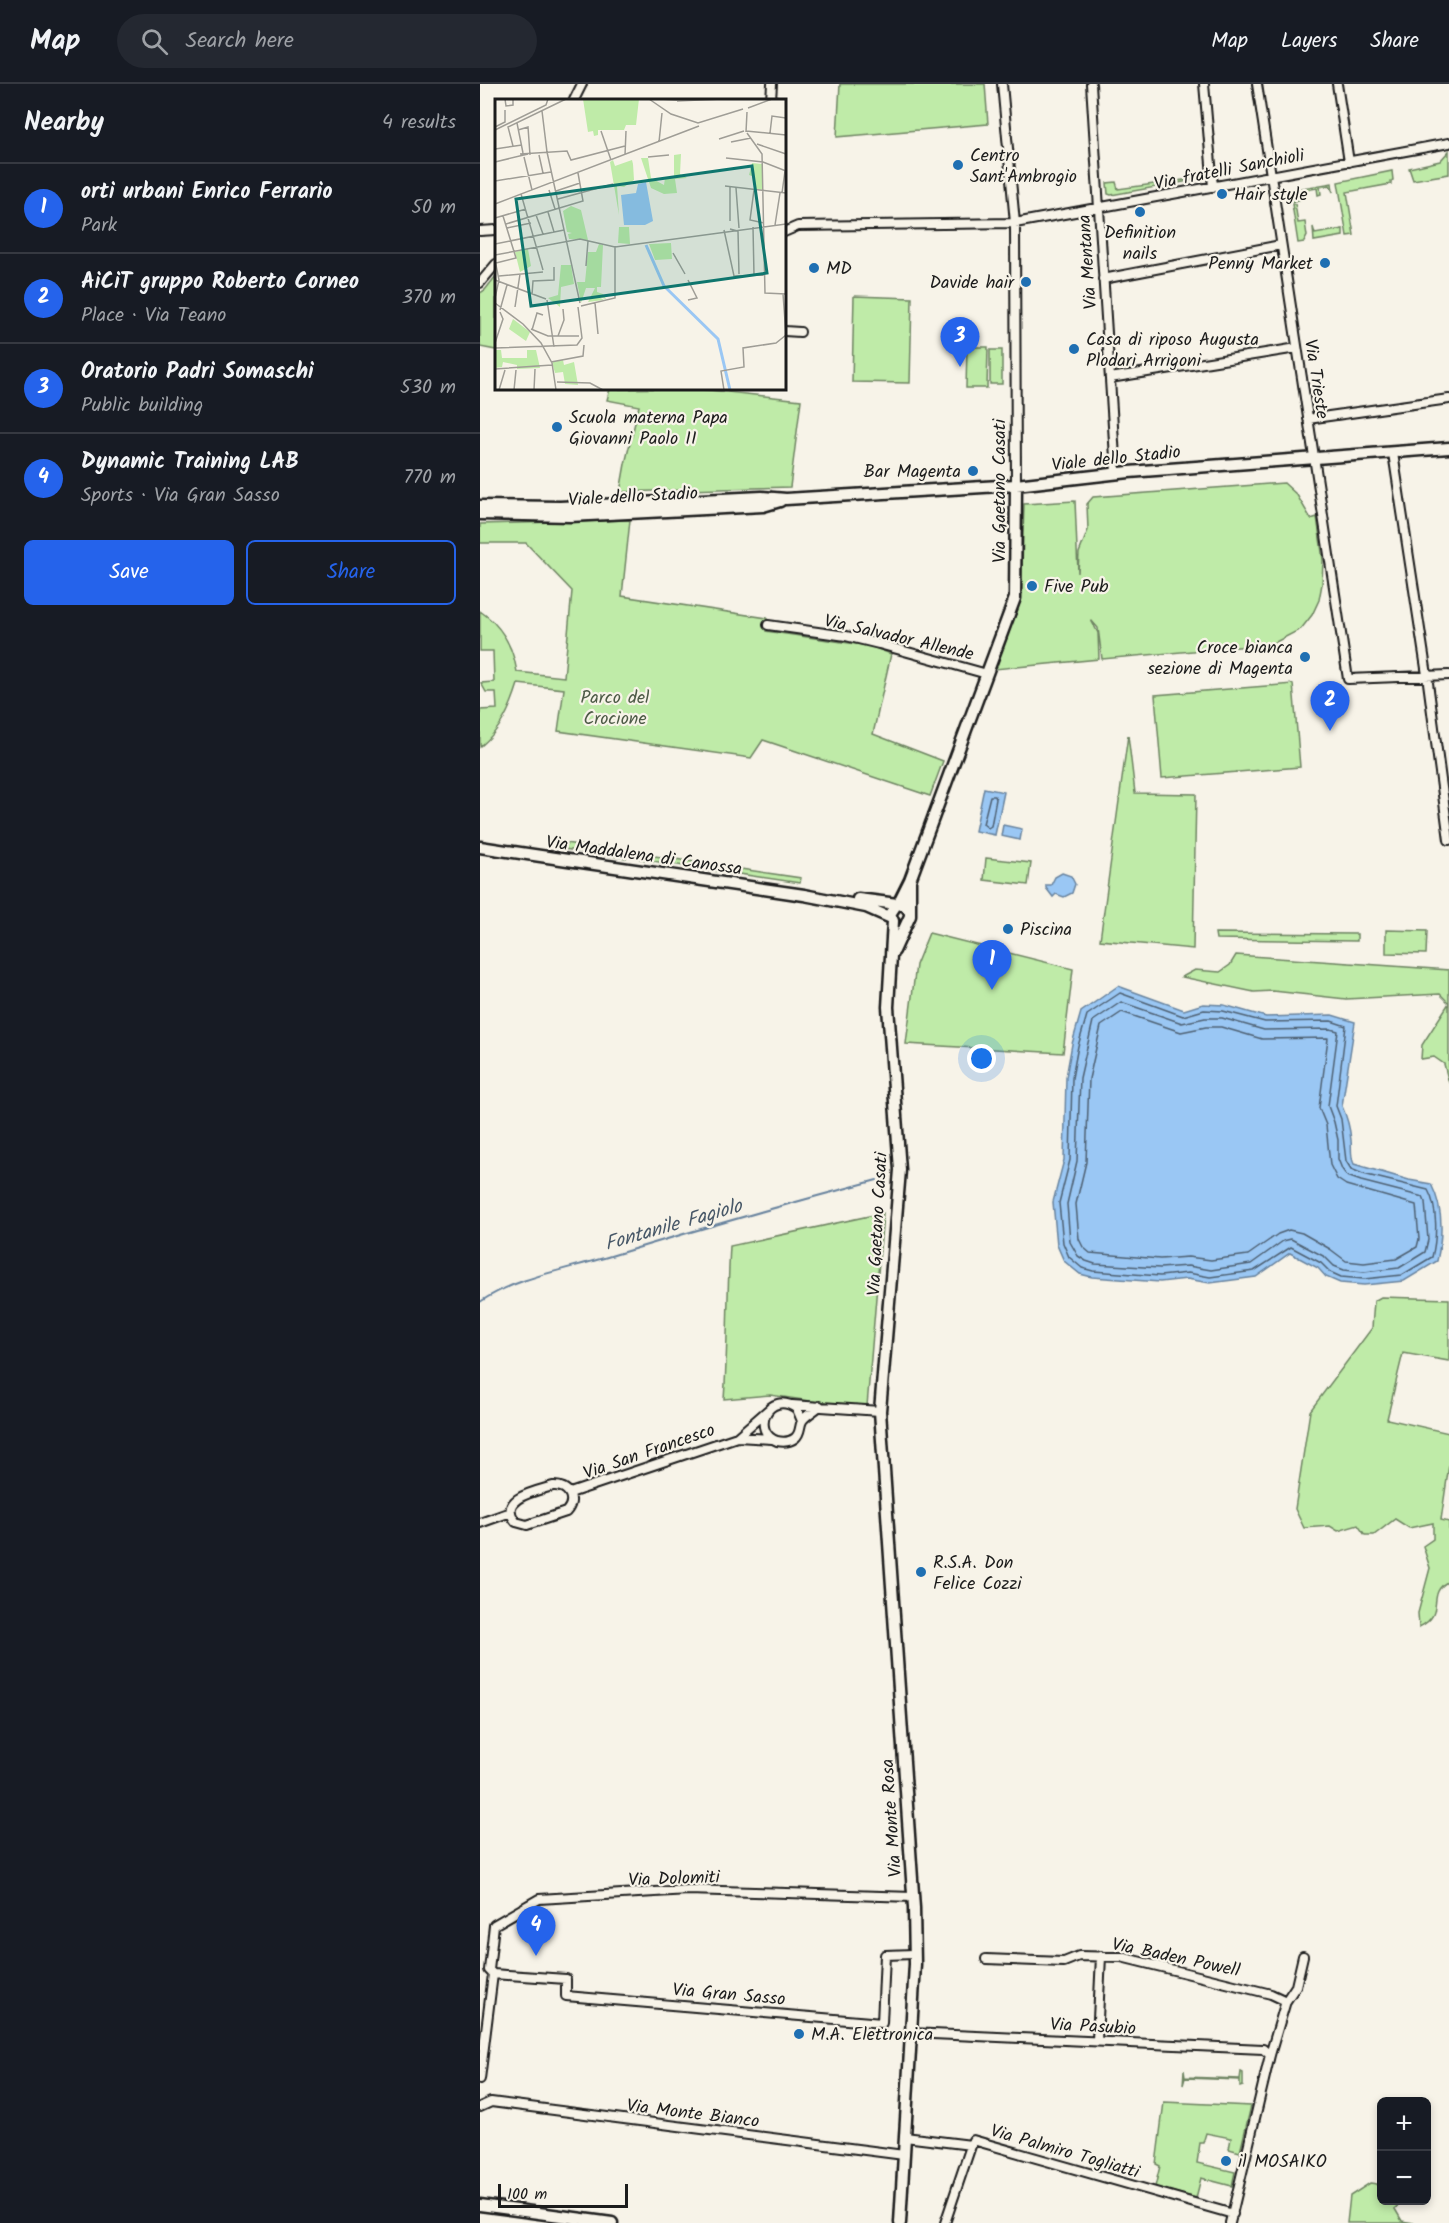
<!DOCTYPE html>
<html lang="en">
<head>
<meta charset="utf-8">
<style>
	body { margin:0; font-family:Kalam,sans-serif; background:#242831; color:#f1f3f6 }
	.controls { position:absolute; right:18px; bottom:18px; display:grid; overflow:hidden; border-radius:9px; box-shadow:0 3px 9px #0003 }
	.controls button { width:54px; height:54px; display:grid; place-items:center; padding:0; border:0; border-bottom:2px solid #363941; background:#171b24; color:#f1f3f6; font:30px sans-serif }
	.scale { position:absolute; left:18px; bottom:15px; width:130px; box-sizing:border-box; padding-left:6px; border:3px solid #1c1c1c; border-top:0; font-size:16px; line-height:21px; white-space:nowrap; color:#1c1c1c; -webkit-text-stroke:4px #f7f3e8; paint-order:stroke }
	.you { position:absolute; left:502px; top:975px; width:21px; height:21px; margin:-15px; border:4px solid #fff; border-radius:50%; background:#1a73e8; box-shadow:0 0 0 9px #1a73e833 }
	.badge { display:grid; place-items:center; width:39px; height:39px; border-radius:50%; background:#2563eb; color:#fff; font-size:20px; font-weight:700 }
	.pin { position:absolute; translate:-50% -50px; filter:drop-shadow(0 2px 3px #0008) }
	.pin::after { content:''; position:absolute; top:32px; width:21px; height:18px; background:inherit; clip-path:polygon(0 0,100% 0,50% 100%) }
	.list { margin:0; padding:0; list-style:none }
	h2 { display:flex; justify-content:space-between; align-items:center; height:78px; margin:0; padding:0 24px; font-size:26px }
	h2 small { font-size:20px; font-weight:400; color:#9ea1a6 }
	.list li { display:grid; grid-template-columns:39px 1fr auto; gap:18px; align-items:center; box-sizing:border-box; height:90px; padding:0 24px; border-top:2px solid #363941 }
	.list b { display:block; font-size:22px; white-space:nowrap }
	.list p { margin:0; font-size:20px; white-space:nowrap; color:#9ea1a6 }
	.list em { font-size:20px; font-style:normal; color:#9ea1a6 }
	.actions { display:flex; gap:12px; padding:18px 24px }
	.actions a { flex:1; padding:14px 0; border:2px solid #2563eb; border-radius:9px; text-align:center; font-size:21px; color:#2563eb }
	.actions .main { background:#2563eb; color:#fff }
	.icon { flex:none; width:33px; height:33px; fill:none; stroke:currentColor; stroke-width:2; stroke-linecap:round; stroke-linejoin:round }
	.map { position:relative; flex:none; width:969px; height:2139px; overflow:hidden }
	header { display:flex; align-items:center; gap:36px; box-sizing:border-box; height:84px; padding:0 30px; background:#171b24; border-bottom:2px solid #363941 }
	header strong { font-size:28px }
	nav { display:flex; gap:33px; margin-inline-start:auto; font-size:21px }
	.search { width:420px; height:54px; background:#242831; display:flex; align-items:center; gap:15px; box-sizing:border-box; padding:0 21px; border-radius:33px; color:#9ea1a6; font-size:22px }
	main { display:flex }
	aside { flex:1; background:#171b24 }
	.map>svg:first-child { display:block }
</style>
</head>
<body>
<header>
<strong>Map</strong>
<div class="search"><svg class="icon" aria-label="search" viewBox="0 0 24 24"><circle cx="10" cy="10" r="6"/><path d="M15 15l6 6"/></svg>Search here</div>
<nav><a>Map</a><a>Layers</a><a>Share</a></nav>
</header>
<main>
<aside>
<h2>Nearby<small>4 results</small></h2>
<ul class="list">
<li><span class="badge">1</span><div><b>orti urbani Enrico Ferrario</b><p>Park</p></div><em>50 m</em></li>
<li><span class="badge">2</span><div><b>AiCiT gruppo Roberto Corneo</b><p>Place · Via Teano</p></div><em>370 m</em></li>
<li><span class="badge">3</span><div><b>Oratorio Padri Somaschi</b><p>Public building</p></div><em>530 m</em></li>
<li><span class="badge">4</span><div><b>Dynamic Training LAB</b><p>Sports · Via Gran Sasso</p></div><em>770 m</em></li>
</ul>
<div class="actions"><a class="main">Save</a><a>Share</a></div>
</aside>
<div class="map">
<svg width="969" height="2139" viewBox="0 0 969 2139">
	<rect width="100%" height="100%" fill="#f7f3e8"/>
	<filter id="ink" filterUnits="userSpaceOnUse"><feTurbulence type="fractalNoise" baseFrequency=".0167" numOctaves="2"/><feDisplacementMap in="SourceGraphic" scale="12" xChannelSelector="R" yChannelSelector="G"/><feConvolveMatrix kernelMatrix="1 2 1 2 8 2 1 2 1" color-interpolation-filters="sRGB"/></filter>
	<g filter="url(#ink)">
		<path fill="#bfeba8" stroke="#6e8462" stroke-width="1.5" d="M360 0H505L508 40 357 53Z
			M969 67V90L933 96 929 84 960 77Z
			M912 87 913 96 911 97V100L867 108 874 151 867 152 858 98Z
			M718 88H720L721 95 631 111 628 110 627 99 636 98 638 105 718 94Z
			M852 99 853 108 850 101 840 103 841 110 838 111 837 104 820 107 821 115 812 118 810 106Z
			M812 120H815L818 139 825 138 827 152 824 158 818 159Z
			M833 143 835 150 863 145V152L834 157Z
			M16 192V266L0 263V209L5 206Z
			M374 212 432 214 430 299 372 298Z
			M487 263H508L507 304H486Z
			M510 266H522V300H510Z
			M211 304 321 316 310 403 140 408 145 380 159 322 127 316 130 305Z
			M804 399 817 411 831 435 837 433 843 476 842 500 839 516 832 531 821 545 792 560 622 575 618 544 611 536 618 549 619 575 515 585 541 516 544 420 595 417 598 489 599 469 608 446 607 420 613 413Z
			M150 436 142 512 287 534 286 547 390 562 411 570 393 650 463 677 450 712 283 656 271 674 78 647 84 605 38 600C30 626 21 645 0 663V626L17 625 16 608H6L1 599 14 598 13 567H0V527C22 542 33 562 37 588L84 593 92 507 46 459H0V440Z
			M813 600 820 683 682 694 675 611Z
			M648 651 655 709 716 710 713 865 620 856Z
			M85 759 147 768 146 774 84 765Z
			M161 770 242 782 241 788 160 775Z
			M506 774 551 779 548 801 504 796Z
			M254 784 321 794 320 799 253 789Z
			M906 846 947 847 946 870 906 869Z
			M449 849 593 885 583 969 426 960 436 881Z
			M735 849 877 850V857L736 855Z
			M756 871 969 886V999L964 980 954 973 941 975 942 961 969 919 960 910 866 915 793 907 774 908 702 893 715 886 740 888 750 881Z
			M403 1129 387 1322 337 1318 290 1311 244 1315C248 1264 247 1213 250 1162Z
			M901 1213 969 1215V1277L923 1269 907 1335 969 1349V1381L961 1436 969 1438V1497C944 1510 968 1529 939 1543L938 1529 950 1484 943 1462 953 1455V1439L929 1444 915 1435 894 1451H885L878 1441 858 1447 850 1442 824 1444 815 1425 830 1327 892 1244 894 1217Z
			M704 1986 705 1993 760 1995 761 1988 763 1989V2002L760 2003V1996L705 1994 703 2001Z
			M684 2018 771 2022 760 2068 749 2065 751 2054 726 2049 723 2059H720L717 2079 755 2088 752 2102 721 2094 716 2114 675 2103 680 2082 676 2080Z
			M890 2099 897 2100 901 2106 902 2116 919 2117 921 2119 915 2125 922 2137 934 2139H867L870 2112Z"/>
		<path fill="#9ac7f4" stroke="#68839e" stroke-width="1.5" d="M504 704 524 708 515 751 495 747Z
			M523 741 542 745 540 756 521 752Z
			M582 789 591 792 595 800 592 809 584 813 576 810 573 813 566 804V801H571L575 793Z
			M638 902 704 926 723 920 744 921 786 933 852 931 875 938 862 1022C867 1033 870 1044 871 1056 872 1065 870 1072 874 1080L929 1096 951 1100C963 1123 963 1151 957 1177L924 1197 884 1201 860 1199 846 1193 838 1184 810 1169 776 1193 730 1199 707 1195 680 1198 612 1193 600 1190 584 1177 577 1161 573 1118 584 1076 586 993 592 960 601 928Z"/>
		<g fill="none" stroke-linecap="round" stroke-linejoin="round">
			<path stroke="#4e6072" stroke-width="1.5" d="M510 712H515L516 715 511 742 508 744 503 740Z
				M640 909 703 932 724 926 743 927 785 938 851 937 866 942 856 1022 861 1035 866 1077 871 1085 883 1090 948 1106C958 1124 957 1154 952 1173L922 1191 884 1195 861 1193 850 1188 841 1179 811 1163 774 1187 730 1193 708 1189 680 1192 613 1187 602 1184 589 1173 583 1159 579 1119 590 1076 592 994 598 962 607 931Z
				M641 918 702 939 725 934H742L784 946 850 945 858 947 848 1022 854 1038 858 1056V1075L862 1085 867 1092 881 1097 943 1113 945 1118 948 1156 945 1168 919 1184 884 1188 864 1186 854 1182 845 1173 811 1155 803 1157 771 1180 731 1186 708 1182 680 1184 615 1180 606 1177 598 1172 590 1158 587 1120 597 1077 600 994 613 937Z
				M642 928 701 948 726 943H741L782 955 848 954 839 1024 846 1041 850 1081 857 1095 866 1101 936 1121 939 1155 937 1163 916 1175 884 1179 866 1177 850 1165 822 1149 809 1146 798 1150 768 1171 731 1176 708 1173 680 1175 610 1169 603 1163 599 1155 596 1120 606 1078 609 995 621 942Z"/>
			<path stroke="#68839e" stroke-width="2" d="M0 1218C35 1194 84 1186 124 1174 215 1146 306 1120 397 1096"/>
			<g stroke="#1c1c1c" stroke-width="12">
				<path id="minor" d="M522 0 535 139 536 401
					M611 0 636 389
					M724 0 733 103
					M777 0 868 595 969 591
					M857 0 869 78
					M94 16 102 0
					M291 16 292 0
					M0 147 16 146
					M304 148 318 142 535 139 969 59
					M623 195 801 161
					M0 199 16 180
					M304 247 320 248
					M630 294 817 264
					M828 335 969 315
					M913 369 947 591 969 756
					M288 541 366 552 399 560 507 590
					M312 1321 400 1327
					M322 1337 317 1325C288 1304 270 1348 297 1357 302 1358 310 1358 315 1354 321 1349 319 1343 322 1337 325 1332 335 1326 340 1322
					M257 1353 292 1355
					M73 1402C89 1401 97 1416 86 1428L47 1441 36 1438C16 1414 57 1407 73 1402Z
					M90 1409 257 1353 288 1326
					M0 1439 31 1428
					M506 1875 584 1878 599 1872 641 1873 791 1910 806 1917
					M13 1890 86 1895V1912L402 1939 405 1871 434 1870
					M13 1890 9 1886 14 1841 59 1815 208 1806 433 1813
					M431 1949 783 1965 790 1971
					M617 1956 621 1872
					M0 1995 13 1890
					M0 2023 11 2018 424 2071
					M425 2053 491 2061
					M465 2139 493 2056 753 2130
					M750 2139 790 1971 806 1917 816 1902 823 1872"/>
			</g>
			<g stroke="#1c1c1c" stroke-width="15">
				<path id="tertiary" d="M0 422 80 423 282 413 306 415 536 401 649 388 969 364
					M0 430 90 432 283 422 300 417
					M0 763 324 811 386 823 411 834
					M378 815 425 821 430 828
					M418 820 430 796 535 514 536 401
					M416 821 410 830 413 837 408 923 420 1086 400 1327 434 1824 435 1880 420 2139
					M414 867 430 832V796
					M0 2121 132 2139"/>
			</g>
			<use href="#minor" stroke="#f7f3e8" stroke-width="8"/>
			<use href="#tertiary" stroke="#f7f3e8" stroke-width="10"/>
		</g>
	</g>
	<g fill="#1f6fb2" stroke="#f7f3e8" stroke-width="2">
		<circle cx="478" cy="81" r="6"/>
		<circle cx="742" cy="110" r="6"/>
		<circle cx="660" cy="128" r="6"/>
		<circle cx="845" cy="179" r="6"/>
		<circle cx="334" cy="184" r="6"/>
		<circle cx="546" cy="198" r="6"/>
		<circle cx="594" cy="265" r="6"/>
		<circle cx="77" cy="343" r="6"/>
		<circle cx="493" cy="387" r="6"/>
		<circle cx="552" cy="502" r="6"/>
		<circle cx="825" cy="573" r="6"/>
		<circle cx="528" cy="845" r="6"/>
		<circle cx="441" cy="1488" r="6"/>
		<circle cx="319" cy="1950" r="6"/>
		<circle cx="746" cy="2077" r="6"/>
	</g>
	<g text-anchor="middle" stroke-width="4.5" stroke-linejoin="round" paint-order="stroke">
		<g font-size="18" fill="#1c1c1c" stroke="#f7f3e8" text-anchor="start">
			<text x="490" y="77">Centro<tspan x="490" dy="21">Sant'Ambrogio</tspan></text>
			<text x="754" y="116">Hair style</text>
			<text x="660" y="154" text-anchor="middle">Definition<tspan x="660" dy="21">nails</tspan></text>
			<text x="833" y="185" text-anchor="end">Penny Market</text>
			<text x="346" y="190">MD</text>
			<text x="534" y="204" text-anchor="end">Davide hair</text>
			<text x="606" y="261">Casa di riposo Augusta<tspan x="606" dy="21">Plodari Arrigoni</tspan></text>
			<text x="89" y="339">Scuola materna Papa<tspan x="89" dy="21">Giovanni Paolo II</tspan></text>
			<text x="481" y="393" text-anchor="end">Bar Magenta</text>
			<text x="564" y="508">Five Pub</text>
			<text x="813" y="569" text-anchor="end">Croce bianca<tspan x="813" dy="21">sezione di Magenta</tspan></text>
			<text x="540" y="851">Piscina</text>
			<text x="453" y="1484">R.S.A. Don<tspan x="453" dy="21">Felice Cozzi</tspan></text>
			<text x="331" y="1956">M.A. Elettronica</text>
			<text x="758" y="2083">il MOSAIKO</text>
		</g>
		<g font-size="18" fill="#1c1c1c" stroke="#f7f3e8">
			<text transform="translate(749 85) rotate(-11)" y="6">Via fratelli Sanchioli</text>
			<text transform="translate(607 178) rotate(-94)" y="6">Via Mentana</text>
			<text transform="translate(837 295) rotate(81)" y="6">Via Trieste</text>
			<text transform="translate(636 374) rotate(-6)" y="6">Viale dello Stadio</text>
			<text transform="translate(519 407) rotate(-90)" y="6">Via Gaetano Casati</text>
			<text transform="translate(153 412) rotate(-3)" y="6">Viale dello Stadio</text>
			<text transform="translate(419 553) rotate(13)" y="6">Via Salvador Allende</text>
			<text transform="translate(164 771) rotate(8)" y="6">Via Maddalena di Canossa</text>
			<text transform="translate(397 1140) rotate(-87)" y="6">Via Gaetano Casati</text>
			<text transform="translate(169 1367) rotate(-19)" y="6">Via San Francesco</text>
			<text transform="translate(411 1734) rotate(-94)" y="6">Via Monte Rosa</text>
			<text transform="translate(194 1794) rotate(-2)" y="6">Via Dolomiti</text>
			<text transform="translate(696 1873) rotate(12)" y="6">Via Baden Powell</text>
			<text transform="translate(249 1910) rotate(5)" y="6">Via Gran Sasso</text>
			<text transform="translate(613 1942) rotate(3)" y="6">Via Pasubio</text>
			<text transform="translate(213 2029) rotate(7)" y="6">Via Monte Bianco</text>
			<text transform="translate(585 2067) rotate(16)" y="6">Via Palmiro Togliatti</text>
		</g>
		<g font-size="18" fill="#4d5a46" stroke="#f7f3e8">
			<text x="135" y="619">Parco del<tspan x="135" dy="21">Crocione</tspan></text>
		</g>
		<g font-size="20" font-style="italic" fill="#485868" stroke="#f7f3e8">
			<text transform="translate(193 1140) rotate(-16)" y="7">Fontanile Fagiolo</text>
		</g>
	</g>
	<g transform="translate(15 15)">
		<rect width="291" height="291" fill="#f7f3e8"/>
		<path d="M88 0H144L141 26H131L129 31H103V36L99 37 98 32 93 33ZM186 55 185 75 192 79 180 80 182 94 169 95 156 89 146 59H153L156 79 169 86 170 79 179 78V56ZM118 61 120 67 137 61 138 65 139 81 129 88 122 87 124 116 115 63ZM257 64 267 65 268 91 260 90V78L254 76ZM76 107 86 111 93 141 74 140 73 135 77 134 72 133 68 112ZM124 128H134L135 145 123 144ZM176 144 177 160 160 161 154 145ZM104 145 108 146 106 188H102V193L108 195 111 200 104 198 109 201 93 203 100 189H91L86 204 82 183H90L93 153H101ZM33 150 36 167 25 173 20 153ZM66 166H76L79 185 66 188 65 208 53 199 63 196ZM18 220 35 233 31 242 14 230ZM0 251H6L7 259H32V251H41L45 269 22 270V266L8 263 7 268 0 269ZM68 261 69 266 79 263 83 286 70 285 68 273 60 274 57 263Z" fill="#bfeba8"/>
		<path d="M151 83 158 122 150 126H129L126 96 141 94 143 85Z" fill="#9ac7f4"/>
		<path fill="none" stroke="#9ac7f4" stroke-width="3" d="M151 146 169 187 223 240 235 291"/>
		<path fill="none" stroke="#9f9d96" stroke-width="1.5" d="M10 0 11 7 18 6V0M154 0 176 15 203 24 248 10M164 0 182 1M182 2 228 0M253 9 277 0M47 12 52 53 85 204M22 24 28 54M0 28 10 23V11M0 31 51 6 53 0M23 31 33 28 35 56M106 32 116 61M251 32 291 36M251 33 252 13M252 34 267 55 270 194 291 195M275 34 277 17 291 19M224 40 249 32M164 43 167 14M236 43 256 39M262 45 291 55M18 47 13 28 71 0M0 50 27 46M25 55 72 52 76 61 130 47M44 56 48 74M130 56 131 32M29 58 37 91M153 58 174 56M231 59 268 63 291 72M0 63 33 55M0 82 56 73M230 87 291 94M241 89 244 129M54 91 60 110M259 91 255 121 269 124M61 92 85 84M287 94 290 72M26 95 48 171M63 100 118 85M0 105 204 27M53 113 59 133M41 116 48 135M0 119 31 110M235 122V88M11 125 88 102 83 74M280 126 285 94M258 128 259 176M12 129 36 124M235 130 243 132 244 175M229 131 239 177 270 176M0 145 69 131M120 148 291 125M178 154 190 175M0 156 85 140 120 148M0 161 4 181 0 199M1 164 21 159 8 117M91 167 93 142M4 177 48 173M0 181 51 200M37 196 38 182 59 181V168M52 201 59 248M193 201 202 199 193 181M0 204 28 225 46 244 57 264 61 291M100 204 103 235M86 207 120 199V147M20 208 25 175M5 211 12 186M36 230 53 237H84M37 231 42 214 48 216M63 237 69 221 68 210M0 244 8 220 5 213M0 249 82 246 87 239 83 208M56 263 88 257 89 246M0 270 57 266M62 283 95 284 108 291M4 291 10 271M19 291 21 271M39 291 40 270M229 291 226 272 249 268 248 249 281 244 291 236 288 195"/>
		<path fill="#0f766e" fill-opacity="0.15" stroke="#0f766e" stroke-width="3" d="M257 67 272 174 36 207 21 100Z"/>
		<rect width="291" height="291" fill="none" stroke="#1c1c1c" stroke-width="3"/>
	</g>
</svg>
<div class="controls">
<button>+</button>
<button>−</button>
</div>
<div class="scale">100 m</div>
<div class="you"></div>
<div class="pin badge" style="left:512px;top:906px">1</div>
<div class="pin badge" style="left:850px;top:647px">2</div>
<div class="pin badge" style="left:480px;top:283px">3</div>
<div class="pin badge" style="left:56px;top:1872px">4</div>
</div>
</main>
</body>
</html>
